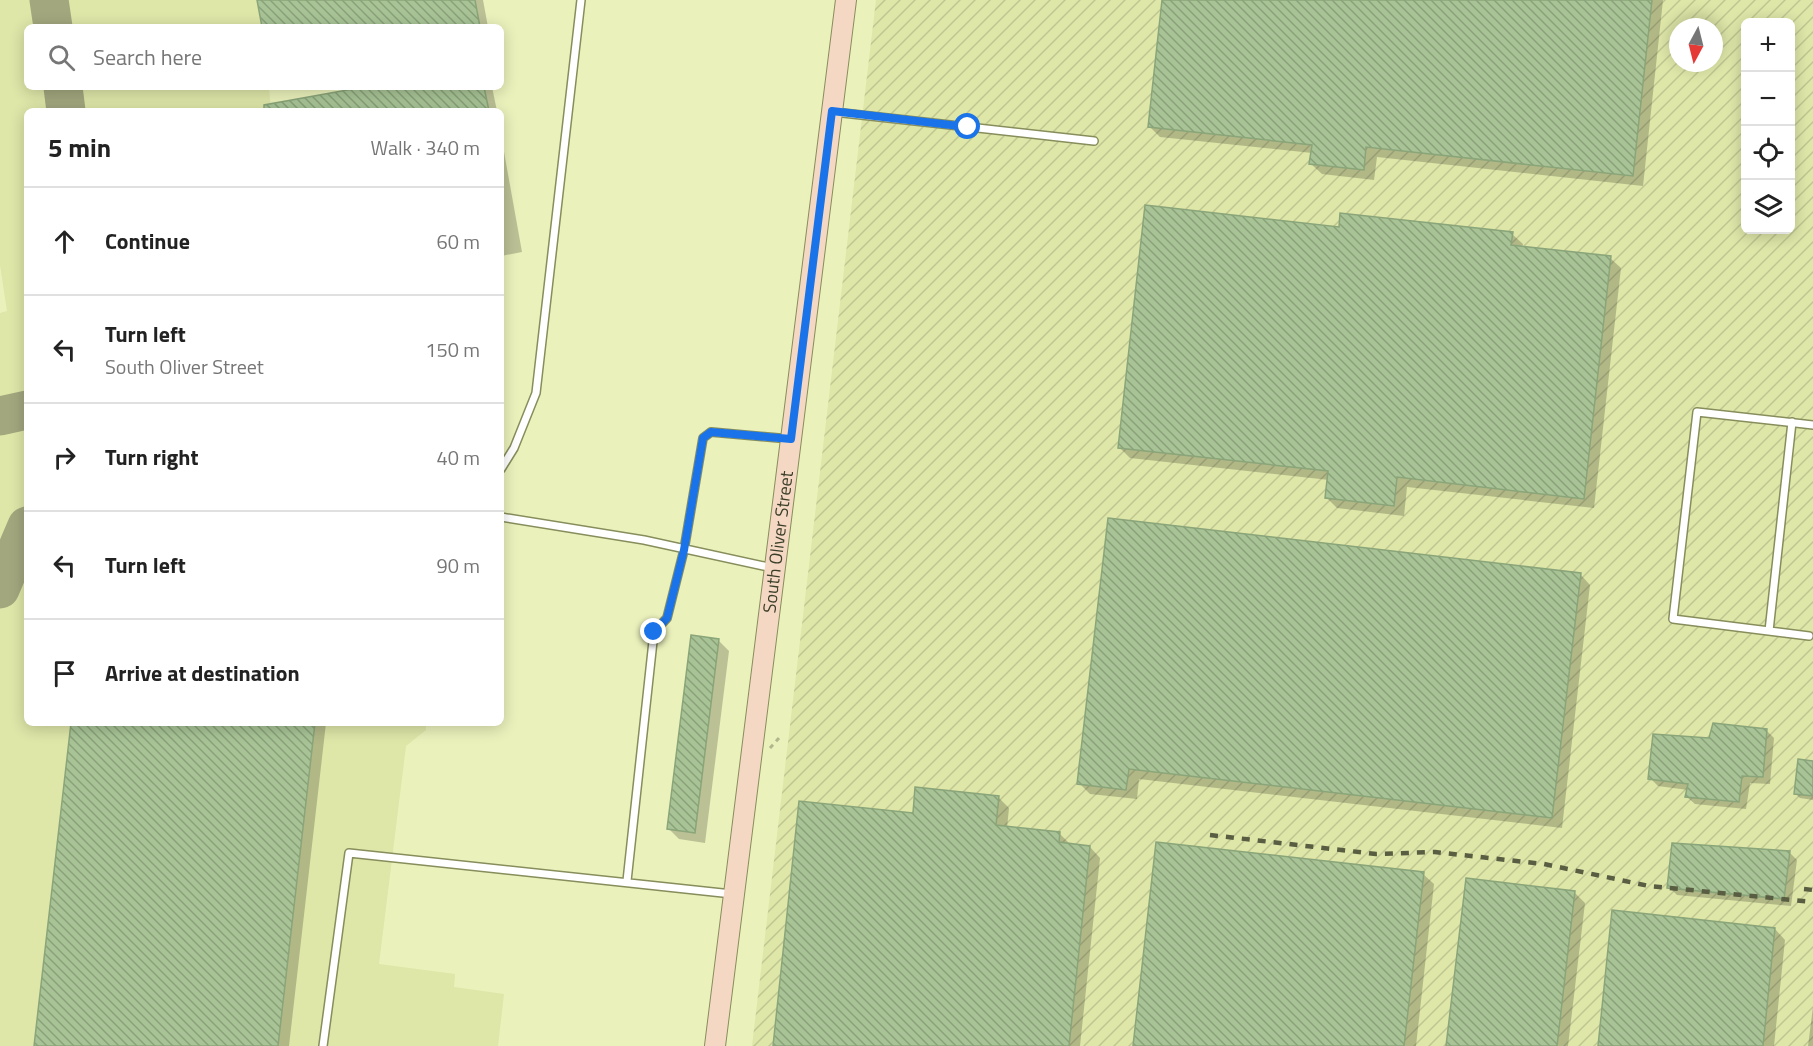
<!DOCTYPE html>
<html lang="en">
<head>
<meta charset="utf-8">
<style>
	body { margin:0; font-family:"Titillium Web",sans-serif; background:#f2f2f2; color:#222 }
	.controls { position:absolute; right:18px; top:18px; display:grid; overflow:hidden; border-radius:9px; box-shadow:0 3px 15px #0003 }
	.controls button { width:54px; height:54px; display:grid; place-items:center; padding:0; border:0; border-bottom:2px solid #e0e0e0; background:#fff; color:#222; font:30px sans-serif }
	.compass { position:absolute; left:1669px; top:18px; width:54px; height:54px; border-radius:50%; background:#fff; box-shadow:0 3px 15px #0003; rotate:187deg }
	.stop { position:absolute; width:18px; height:18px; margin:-14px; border:4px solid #1a73e8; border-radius:50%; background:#fff }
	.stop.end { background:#1a73e8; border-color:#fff; box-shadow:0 2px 6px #0008 }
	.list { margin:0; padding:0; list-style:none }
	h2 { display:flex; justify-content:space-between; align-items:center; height:78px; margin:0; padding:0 24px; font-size:26px }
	h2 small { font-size:20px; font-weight:400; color:#767676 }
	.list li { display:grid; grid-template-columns:39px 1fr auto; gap:18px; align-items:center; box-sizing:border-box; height:108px; padding:0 24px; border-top:2px solid #e0e0e0 }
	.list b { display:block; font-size:22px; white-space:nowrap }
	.list p { margin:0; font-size:20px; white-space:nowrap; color:#767676 }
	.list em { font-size:20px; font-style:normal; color:#767676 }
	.icon { flex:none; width:33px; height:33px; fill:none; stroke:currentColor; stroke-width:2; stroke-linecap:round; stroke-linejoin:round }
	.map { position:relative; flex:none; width:1813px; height:1046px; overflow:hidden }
	.search { position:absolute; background:#fff; box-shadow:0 3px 15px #0003; left:24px; top:24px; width:480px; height:66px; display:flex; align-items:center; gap:15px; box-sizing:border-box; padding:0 21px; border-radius:9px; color:#767676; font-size:22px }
	.panel { position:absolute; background:#fff; box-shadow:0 3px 15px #0003; left:24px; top:108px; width:480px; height:618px; border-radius:9px }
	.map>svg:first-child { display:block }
</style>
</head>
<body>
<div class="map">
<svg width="1813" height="1046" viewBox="0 0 1813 1046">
	<defs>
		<pattern id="industrial-furrows" width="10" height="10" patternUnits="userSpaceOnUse" patternTransform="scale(1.5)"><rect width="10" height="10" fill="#dee6a8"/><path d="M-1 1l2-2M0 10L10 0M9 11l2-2" fill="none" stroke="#bfc691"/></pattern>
		<pattern id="building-back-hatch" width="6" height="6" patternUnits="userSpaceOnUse" patternTransform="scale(1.5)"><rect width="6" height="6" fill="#a8c496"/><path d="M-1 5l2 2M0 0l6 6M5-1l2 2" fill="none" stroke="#8aa17a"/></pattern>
	</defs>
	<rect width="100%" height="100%" fill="#eaf1bb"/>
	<path fill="#dee6a8" d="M0 0H257L262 27H27V87H269L271 111H27V723H426V730L406 746 379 964 455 974 454 987 504 994 498 1046H0V313L7 311 0 265Z"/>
	<path fill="url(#industrial-furrows)" fill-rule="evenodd" d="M876 0H1813V1046H752ZM1746 22H1790V230H1746ZM1678 27H1714V63H1678Z"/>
	<path fill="#0003" d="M258 0H483L488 27H263Z
		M1163 0H1663L1643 186 1377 157 1374 180 1322 174 1311 164 1312 153 1160 137 1149 126Z
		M373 87H492L497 111H272Z
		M501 135 522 252 501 256Z
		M1340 229 1512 234 1523 244 1522 248 1610 258 1621 268 1594 508 1407 487 1404 516 1337 508 1327 498 1329 480 1130 458 1119 447Z
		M1580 574 1590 585 1562 828 1139 779 1137 799 1090 794 1079 783Z
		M718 640 729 651 705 843 679 839 669 829Z
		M72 723H326L289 1046H35Z
		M1766 730 1774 738 1770 784 1750 783 1746 809 1695 804 1687 797 1688 790 1658 786 1650 778 1710 740Z
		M1813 762V800L1800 798 1795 793Z
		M998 797 1009 808 1007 828 1059 833 1070 844 1090 847 1100 858 1080 1046H774L914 814Z
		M1789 852 1797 860 1791 906 1677 895 1669 887Z
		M1423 874 1434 884 1416 1046H1134Z
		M1574 892 1585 903 1568 1046H1448Z
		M1775 929 1785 940 1774 1046H1599Z
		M1813 1007V1046H1808Z"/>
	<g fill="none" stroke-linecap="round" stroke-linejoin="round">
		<path stroke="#a2a77e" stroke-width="39" d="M49 0 53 27
			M63 87 66 111
			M0 416 27 410
			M0 589 27 526"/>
	</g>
	<path fill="url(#building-back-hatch)" stroke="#8aa579" stroke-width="1.5" d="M257 0H475L480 27H262Z
		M1162 0H1652L1633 176 1366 147 1364 170 1309 164 1312 145 1148 127Z
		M364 87H484L489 111H264V105Z
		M1145 205 1339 227 1340 213 1513 232 1511 245 1611 256 1584 499 1397 477 1394 506 1325 498 1328 471 1118 448Z
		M1108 518 1581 573 1552 818 1129 769 1126 790 1077 784Z
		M691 635 719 639 695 833 667 829Z
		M71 723H315L278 1046H34Z
		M1713 723 1767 729 1763 777 1742 776 1739 802 1685 797 1688 784 1648 779 1653 734 1709 738Z
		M1798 759 1813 761V796L1794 794Z
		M915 787 999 796 996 825 1060 832 1059 842 1090 846 1069 1046H773L799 801 913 813Z
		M1156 842 1424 872 1404 1046H1133Z
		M1672 843 1790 851 1784 899 1667 888Z
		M1466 878 1575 891 1557 1046H1446Z
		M1612 910 1775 928 1763 1046H1598Z"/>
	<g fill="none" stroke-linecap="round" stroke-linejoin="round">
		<g stroke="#878d5b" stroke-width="10">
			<path id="service" d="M834 112 1094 141
				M501 469 514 448 536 393 581 0
				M501 517 644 540 773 568
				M1769 631 1792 422
				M1809 636 1673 619 1697 412 1813 425
				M627 881 654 632 667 618 684 550 703 438 711 432 790 439
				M323 1046 349 853 732 894"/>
		</g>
		<g stroke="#878d5b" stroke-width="22">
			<g id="secondary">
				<path id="s1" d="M715 1046 846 0"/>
			</g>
		</g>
		<path stroke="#b1b78c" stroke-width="3" stroke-dasharray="4.5 4.5" stroke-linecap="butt" d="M770 748 779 738"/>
		<use href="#service" stroke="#fff" stroke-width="7"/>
		<use href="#secondary" stroke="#f4d8c4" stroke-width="20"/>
		<path stroke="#595d42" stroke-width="4.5" stroke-dasharray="8 8" stroke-linecap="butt" d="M1210 835 1376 854 1435 852 1544 864 1649 886 1813 902
			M1804 889 1813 890"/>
	</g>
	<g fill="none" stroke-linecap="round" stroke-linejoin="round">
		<path stroke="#1a73e8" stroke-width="8" d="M654 632 667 618 684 550 703 438 711 432 791 439 832 111 968 127"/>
	</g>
	<g text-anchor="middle" stroke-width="5" stroke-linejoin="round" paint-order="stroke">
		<g font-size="18" fill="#3b3e29" stroke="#fff">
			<text dy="6" stroke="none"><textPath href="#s1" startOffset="508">South Oliver Street</textPath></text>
		</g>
	</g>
</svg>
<div class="controls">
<button>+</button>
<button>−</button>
<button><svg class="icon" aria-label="locate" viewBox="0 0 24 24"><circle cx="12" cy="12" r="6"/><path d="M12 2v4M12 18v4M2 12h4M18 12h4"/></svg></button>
<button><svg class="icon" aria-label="layers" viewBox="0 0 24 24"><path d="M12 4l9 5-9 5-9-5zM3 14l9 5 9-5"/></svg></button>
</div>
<svg class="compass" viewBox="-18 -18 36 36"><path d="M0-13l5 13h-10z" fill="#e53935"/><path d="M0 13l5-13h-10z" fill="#767676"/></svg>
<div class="stop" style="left:968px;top:127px"></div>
<div class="stop end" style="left:654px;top:632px"></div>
<div class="search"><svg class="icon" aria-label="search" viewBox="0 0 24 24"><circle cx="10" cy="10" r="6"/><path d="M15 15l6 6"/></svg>Search here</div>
<section class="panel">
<h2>5 min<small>Walk · 340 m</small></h2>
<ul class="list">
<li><svg class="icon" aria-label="ahead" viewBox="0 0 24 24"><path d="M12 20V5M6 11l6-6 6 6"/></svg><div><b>Continue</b></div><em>60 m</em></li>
<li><svg class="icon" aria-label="left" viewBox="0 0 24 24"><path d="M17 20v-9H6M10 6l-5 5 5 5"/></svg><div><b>Turn left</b><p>South Oliver Street</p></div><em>150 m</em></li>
<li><svg class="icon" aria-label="right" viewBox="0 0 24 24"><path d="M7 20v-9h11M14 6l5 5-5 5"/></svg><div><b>Turn right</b></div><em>40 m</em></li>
<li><svg class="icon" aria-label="left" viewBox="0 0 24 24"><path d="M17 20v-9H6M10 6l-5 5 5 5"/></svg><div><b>Turn left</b></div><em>90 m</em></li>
<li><svg class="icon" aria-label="arrive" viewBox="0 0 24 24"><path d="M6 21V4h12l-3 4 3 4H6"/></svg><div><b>Arrive at destination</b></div></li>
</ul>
</section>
</div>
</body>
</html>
